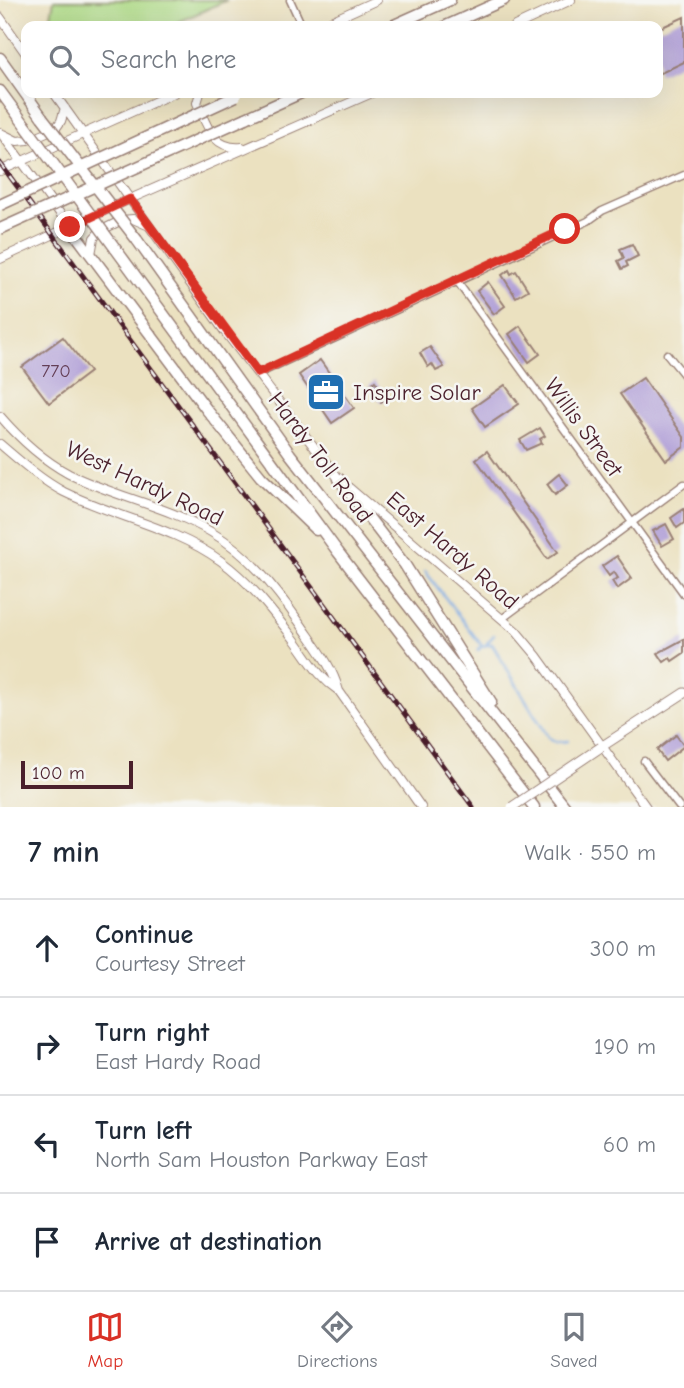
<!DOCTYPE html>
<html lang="en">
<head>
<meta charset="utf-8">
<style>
	body { margin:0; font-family:"Comic Neue",sans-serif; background:#f2f2f3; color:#1f2937 }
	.scale { position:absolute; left:21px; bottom:18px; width:112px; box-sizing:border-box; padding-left:7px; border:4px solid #4a1f2b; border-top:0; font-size:19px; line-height:24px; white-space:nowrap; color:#4a1f2b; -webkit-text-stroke:5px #f6f6f2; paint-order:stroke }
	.stop { position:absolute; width:21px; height:21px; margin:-16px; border:5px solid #d93025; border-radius:50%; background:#fff }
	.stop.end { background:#d93025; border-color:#fff; box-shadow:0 2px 7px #0008 }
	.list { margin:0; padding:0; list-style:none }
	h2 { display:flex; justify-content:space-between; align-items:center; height:91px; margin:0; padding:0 28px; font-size:30px }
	h2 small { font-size:23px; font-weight:400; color:#747a83 }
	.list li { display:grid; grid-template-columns:46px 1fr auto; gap:21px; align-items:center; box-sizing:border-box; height:98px; padding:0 28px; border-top:2px solid #e0e1e3 }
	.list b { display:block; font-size:26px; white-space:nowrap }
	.list p { margin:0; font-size:23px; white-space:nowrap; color:#747a83 }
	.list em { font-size:23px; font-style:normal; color:#747a83 }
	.icon { flex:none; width:38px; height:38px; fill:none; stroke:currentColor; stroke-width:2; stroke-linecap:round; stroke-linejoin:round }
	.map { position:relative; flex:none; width:684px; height:807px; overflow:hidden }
	.search { position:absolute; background:#fff; box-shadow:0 7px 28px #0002; left:21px; right:21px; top:21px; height:77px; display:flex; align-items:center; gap:18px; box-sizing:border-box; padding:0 24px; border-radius:14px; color:#747a83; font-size:26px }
	.sheet { height:483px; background:#fff }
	nav { display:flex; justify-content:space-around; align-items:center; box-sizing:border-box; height:98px; border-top:2px solid #e0e1e3; background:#fff; font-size:19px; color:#747a83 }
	nav a { display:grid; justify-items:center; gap:4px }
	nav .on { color:#d93025 }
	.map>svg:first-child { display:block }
</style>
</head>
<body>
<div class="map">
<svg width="684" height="807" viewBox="0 0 684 807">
	<rect width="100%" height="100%" fill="#f6f6f2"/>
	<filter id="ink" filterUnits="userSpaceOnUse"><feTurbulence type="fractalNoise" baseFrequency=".0143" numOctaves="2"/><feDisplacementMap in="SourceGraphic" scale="14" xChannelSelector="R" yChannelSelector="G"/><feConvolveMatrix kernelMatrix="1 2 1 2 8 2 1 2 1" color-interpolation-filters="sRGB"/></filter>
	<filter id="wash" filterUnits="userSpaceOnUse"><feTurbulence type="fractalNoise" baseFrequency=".00686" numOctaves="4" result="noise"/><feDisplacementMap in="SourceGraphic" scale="28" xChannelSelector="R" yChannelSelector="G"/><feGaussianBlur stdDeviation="1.57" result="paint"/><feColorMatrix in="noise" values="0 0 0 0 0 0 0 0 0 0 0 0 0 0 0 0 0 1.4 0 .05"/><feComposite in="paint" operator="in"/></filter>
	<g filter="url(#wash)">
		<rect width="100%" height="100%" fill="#ebe1c0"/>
		<path fill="#add985" stroke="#7c7c58" stroke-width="2" d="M54 0H227L170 26H49Z"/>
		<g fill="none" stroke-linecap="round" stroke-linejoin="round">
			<path stroke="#77a7e1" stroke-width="2.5" d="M425 571 482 646
				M487 643 494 635
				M478 650 482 646 492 644 548 737 556 742 568 741"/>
		</g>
		<g id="blocks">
			<path fill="#b09fd7" d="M684 17V62L661 73 658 72V29Z
				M632 244 638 256 626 262 628 266 622 269 618 261 624 258 620 249Z
				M509 270 511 274 516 271 528 290 516 297 502 275Z
				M488 282 505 306 494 314 477 291Z
				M520 326 540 354 529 362 509 334Z
				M63 337 90 372 49 403 22 367Z
				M430 347 444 367 436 371 432 364 428 367 420 353Z
				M320 360 354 408 332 423 299 375Z
				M643 378 684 437V447L666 460 620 394Z
				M375 381 387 398 381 402 369 386Z
				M505 385 519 404 485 427 472 408Z
				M540 428 545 436 540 439 542 443 526 450 520 440Z
				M487 451 558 552 547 559 476 459Z
				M559 474 568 485 555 495 547 484Z
				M684 509V523L677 528 671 518Z
				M666 524 674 539 662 546 653 531Z
				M617 556 632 578 617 589 612 581 618 578 614 572 609 576 602 566Z
				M684 639V653L672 661 670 658 664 662 658 653Z
				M676 735 684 746 665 761 657 750Z"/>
		</g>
	</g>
	<g filter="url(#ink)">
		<use href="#blocks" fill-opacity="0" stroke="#9a8076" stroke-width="2"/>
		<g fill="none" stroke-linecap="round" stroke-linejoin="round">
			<g stroke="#9a8076" stroke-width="9">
				<path id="minor" d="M290 0 302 26
					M456 280 684 594
					M667 354 684 375
					M258 374 588 221 602 211 684 175
					M503 618 684 484
					M644 761 679 807"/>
			</g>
			<g stroke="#9a8076" stroke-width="10">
				<path id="secondary" d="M0 17 26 54
					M320 26 377 0
					M515 26 571 0
					M54 93 225 332 339 479 516 631 537 656 646 807
					M200 93 197 103C207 125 212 150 242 147
					M0 132 70 227
					M3 134 17 141 28 140 56 128 61 121 65 108
					M0 171 174 93
					M91 254 94 238 100 231 122 220 133 219 147 225
					M0 259 130 199 372 93
					M0 416C19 438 43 460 69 474 115 497 167 506 211 532 248 553 276 589 300 623 315 645 332 665 339 691
					M0 444C20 461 41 480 64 492 117 518 172 526 221 561 250 582 272 611 294 639 310 660 317 676 339 691L421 807"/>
			</g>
			<g stroke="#9a8076" stroke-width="11">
				<path id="primary" d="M601 747 684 693"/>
			</g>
			<g stroke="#9a8076" stroke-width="13">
				<path id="motorway" d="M392 26 450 0
					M446 26 504 0
					M0 58 42 117
					M0 91 25 125
					M246 118 301 93
					M70 227 207 410 261 477 316 530
					M137 240 290 454 565 807
					M115 248 338 552 534 807
					M339 479 405 565 491 702"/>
			</g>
			<use href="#minor" stroke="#fff" stroke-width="6"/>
			<use href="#secondary" stroke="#fff" stroke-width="8"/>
			<use href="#primary" stroke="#fff" stroke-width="9"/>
			<use href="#motorway" stroke="#fff" stroke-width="10"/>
			<g stroke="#4a1f2b" stroke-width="5">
				<path id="rail" d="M0 163 473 807"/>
			</g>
			<use href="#rail" stroke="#f6f6f2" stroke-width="2.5" stroke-dasharray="8" stroke-linecap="butt"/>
			<g stroke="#9a8076" stroke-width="11" stroke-linecap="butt">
				<path id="primary-bridge" d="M512 807 601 747"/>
			</g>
			<g stroke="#9a8076" stroke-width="13" stroke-linecap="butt">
				<path id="motorway-bridge" d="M42 117 137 240
					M25 125 115 248
					M0 205 236 96
					M0 229 246 118"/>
			</g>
			<use href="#primary-bridge" stroke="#fff" stroke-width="9"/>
			<use href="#motorway-bridge" stroke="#fff" stroke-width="10"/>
		</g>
	</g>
	<g fill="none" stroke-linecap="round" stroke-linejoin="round" filter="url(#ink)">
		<path stroke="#d93025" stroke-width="9" d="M70 227 130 199 258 373 565 229"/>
	</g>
	<defs>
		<g id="office-square" transform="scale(2.0125)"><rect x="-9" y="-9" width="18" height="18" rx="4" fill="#1f6fb2" stroke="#f6f6f2"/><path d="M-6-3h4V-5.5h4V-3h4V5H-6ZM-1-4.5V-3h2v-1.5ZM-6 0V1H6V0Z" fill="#fff"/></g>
	</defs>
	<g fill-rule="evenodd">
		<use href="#office-square" x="326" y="392"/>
	</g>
	<g text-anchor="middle" stroke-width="5" stroke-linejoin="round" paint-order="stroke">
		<g font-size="19" fill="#643f56">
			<text x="56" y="377">770</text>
		</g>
		<g font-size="23" fill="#4a1f2b" stroke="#f6f6f2" text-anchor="start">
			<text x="353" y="400">Inspire Solar</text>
		</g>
		<g font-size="23" fill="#4a1f2b" stroke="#f6f6f2">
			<text transform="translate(584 427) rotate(54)" y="8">Willis Street</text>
			<text transform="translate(321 457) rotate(53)" y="8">Hardy Toll Road</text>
			<text transform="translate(145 483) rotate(25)" y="8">West Hardy Road</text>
			<text transform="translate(453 550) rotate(41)" y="8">East Hardy Road</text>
		</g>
	</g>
</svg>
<div class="scale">100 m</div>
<div class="stop" style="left:565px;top:229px"></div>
<div class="stop end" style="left:70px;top:227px"></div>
<div class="search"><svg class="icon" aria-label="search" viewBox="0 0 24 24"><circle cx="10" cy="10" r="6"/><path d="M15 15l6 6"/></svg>Search here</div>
</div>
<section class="sheet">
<h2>7 min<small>Walk · 550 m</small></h2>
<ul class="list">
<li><svg class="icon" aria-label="ahead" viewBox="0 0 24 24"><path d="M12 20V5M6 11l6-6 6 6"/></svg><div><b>Continue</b><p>Courtesy Street</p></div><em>300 m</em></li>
<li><svg class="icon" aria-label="right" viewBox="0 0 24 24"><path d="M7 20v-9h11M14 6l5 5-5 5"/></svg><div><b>Turn right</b><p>East Hardy Road</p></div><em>190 m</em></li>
<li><svg class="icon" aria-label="left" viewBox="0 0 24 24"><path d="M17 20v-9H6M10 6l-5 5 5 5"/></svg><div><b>Turn left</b><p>North Sam Houston Parkway East</p></div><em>60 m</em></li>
<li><svg class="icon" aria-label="arrive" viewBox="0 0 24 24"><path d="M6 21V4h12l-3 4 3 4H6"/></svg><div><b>Arrive at destination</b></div></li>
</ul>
</section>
<nav>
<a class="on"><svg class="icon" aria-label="map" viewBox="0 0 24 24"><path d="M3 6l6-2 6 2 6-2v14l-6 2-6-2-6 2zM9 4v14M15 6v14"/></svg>Map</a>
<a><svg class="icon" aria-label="directions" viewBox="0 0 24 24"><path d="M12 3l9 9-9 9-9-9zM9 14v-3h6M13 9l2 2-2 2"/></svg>Directions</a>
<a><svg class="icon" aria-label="saved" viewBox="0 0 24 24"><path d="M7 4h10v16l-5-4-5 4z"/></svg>Saved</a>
</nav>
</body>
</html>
